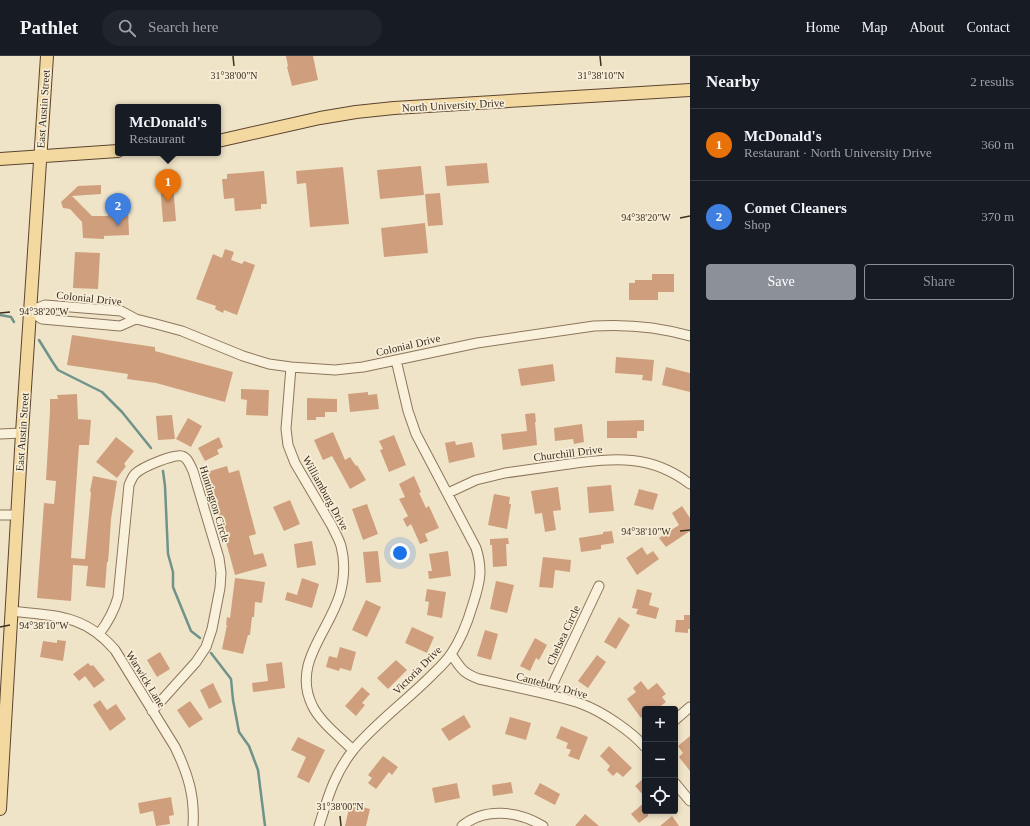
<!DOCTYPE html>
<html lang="en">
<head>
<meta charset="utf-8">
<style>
	body { margin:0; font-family:"Times New Roman",serif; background:#20242c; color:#f1f3f6 }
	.controls { position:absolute; right:12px; bottom:12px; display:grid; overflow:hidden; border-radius:4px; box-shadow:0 2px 6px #0003 }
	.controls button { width:36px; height:36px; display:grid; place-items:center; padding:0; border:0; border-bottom:1px solid #363941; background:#171b24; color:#f1f3f6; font:20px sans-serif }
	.you { position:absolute; left:400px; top:497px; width:14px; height:14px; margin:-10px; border:3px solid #fff; border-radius:50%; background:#1a73e8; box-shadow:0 0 0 6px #1a73e833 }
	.badge { display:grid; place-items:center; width:26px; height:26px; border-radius:50%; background:#8c9099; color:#fff; font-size:13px; font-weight:700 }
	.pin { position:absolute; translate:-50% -33px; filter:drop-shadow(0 1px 2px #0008) }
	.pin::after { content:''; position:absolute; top:21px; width:14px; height:12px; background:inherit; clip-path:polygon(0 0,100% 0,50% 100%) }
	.popup { position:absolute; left:115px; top:48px; width:106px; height:52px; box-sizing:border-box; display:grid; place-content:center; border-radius:4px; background:#171b24; filter:drop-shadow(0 1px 3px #0005); font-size:13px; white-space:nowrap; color:#9ea1a6 }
	.popup b { font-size:15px; color:#f1f3f6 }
	.popup::after { content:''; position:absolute; left:50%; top:100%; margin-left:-8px; border:8px solid transparent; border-top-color:#171b24 }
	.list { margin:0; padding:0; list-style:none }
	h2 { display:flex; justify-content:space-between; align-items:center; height:52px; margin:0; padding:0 16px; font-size:17px }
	h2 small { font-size:13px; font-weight:400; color:#9ea1a6 }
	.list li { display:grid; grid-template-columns:26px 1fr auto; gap:12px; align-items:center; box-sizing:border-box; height:72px; padding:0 16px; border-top:1px solid #363941 }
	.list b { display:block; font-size:15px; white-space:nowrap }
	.list p { margin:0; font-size:13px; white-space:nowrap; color:#9ea1a6 }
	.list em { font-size:13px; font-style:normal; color:#9ea1a6 }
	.actions { display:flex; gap:8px; padding:12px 16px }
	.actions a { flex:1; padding:9px 0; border:1px solid #8c9099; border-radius:4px; text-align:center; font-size:14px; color:#8c9099 }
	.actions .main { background:#8c9099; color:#fff }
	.icon { flex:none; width:22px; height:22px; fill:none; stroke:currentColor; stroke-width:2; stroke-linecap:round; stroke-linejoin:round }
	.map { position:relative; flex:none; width:690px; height:770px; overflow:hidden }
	header { display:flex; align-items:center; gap:24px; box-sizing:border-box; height:56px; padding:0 20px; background:#171b24; border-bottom:1px solid #363941 }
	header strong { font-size:19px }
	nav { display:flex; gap:22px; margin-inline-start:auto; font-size:14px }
	.search { width:280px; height:36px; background:#20242c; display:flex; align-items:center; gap:10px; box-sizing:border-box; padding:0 14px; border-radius:22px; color:#9ea1a6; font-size:15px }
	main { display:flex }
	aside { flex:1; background:#171b24 }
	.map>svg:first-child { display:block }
</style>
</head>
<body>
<header>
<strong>Pathlet</strong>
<div class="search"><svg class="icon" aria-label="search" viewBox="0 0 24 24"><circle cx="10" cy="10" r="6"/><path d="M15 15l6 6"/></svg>Search here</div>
<nav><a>Home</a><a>Map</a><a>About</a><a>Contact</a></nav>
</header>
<main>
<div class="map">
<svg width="690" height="770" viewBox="0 0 690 770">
	<rect width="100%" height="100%" fill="#f0e4c8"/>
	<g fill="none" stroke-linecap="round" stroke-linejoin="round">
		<path stroke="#6f938a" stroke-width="2.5" d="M0 259 11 261 14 266
			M39 284 52 305 58 314 102 336 122 356 151 392
			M163 415 165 430 168 498 173 516V531L191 575 200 582
			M211 597 231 623 233 644 239 676 249 690 258 714 265 770"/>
	</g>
	<path fill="#cf9f7d" d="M286 0H313L318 24 292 30 287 11 288 10Z
		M487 107 489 127 447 130 445 110Z
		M421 110 424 139 380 143 377 114Z
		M343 111 349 168 310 171 306 127 297 128 296 115Z
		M264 115 267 148H261V153L235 155 234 142 224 143 222 123H227V118Z
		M173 128 176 165 163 166 160 129Z
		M101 129V138L72 140 92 160H108V158H117V154H128L129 179 104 180V183L83 182 82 166 70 153 63 152 61 146 78 130Z
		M440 137 443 169 428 170 425 138Z
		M425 167 428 197 384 201 381 172Z
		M225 193 234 196 231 204 242 208 244 205 255 209 237 259 224 254 223 257 215 253 216 250 196 243 213 198 222 202Z
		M75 196 100 197 98 233 73 232Z
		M652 218H674V236H658V244H629V227H635V224H652Z
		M72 279 155 291V295L233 316 225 346 156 327 127 323 128 318 67 309Z
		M616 301 654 304 652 325 642 324 643 319 615 317Z
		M553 308 555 325 521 330 518 313Z
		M666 311 690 317V336L662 329Z
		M241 333 269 334 268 360 246 359 247 344 241 343Z
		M368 336V339L377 338 379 353 350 356 348 338Z
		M77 338 78 363 91 364 89 389H79L71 502 85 503 91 436 90 435 93 420 117 425 111 463 109 494 108 506H107L105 532 86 530 88 510 73 509 71 545 37 542 44 447 54 448 56 425 46 424 50 355V343H58L57 339Z
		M307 342 337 343V356H325V361H316V364H307Z
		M535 357 536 366H535L537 389 503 394 501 378 527 375 525 358Z
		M172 359 175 383 158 384 156 360Z
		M188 362 202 370 191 391 176 383Z
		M644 364V375H637V382H607V365Z
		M582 368 584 386 574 388 573 383 555 385 554 372Z
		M333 376 345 404 350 401 356 410 357 409 366 424 350 433 332 400 323 404 314 384Z
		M394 379 406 409 389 416 380 394 383 393 379 385Z
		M116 381 134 395 124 408 126 410 117 422 96 406Z
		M219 381 223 391 217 394 219 398 205 405 198 392Z
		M455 385 456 389 472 386 475 401 449 407 445 387Z
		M227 410 229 417 239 414 256 478 249 480 254 499 263 497 267 510 235 519 207 416Z
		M414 420 421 436 419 437 426 452 429 450 439 472 425 478 428 485 420 488 411 468 407 471 403 463 408 460 399 443 405 441 399 428Z
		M611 429 614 455 589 457 587 431Z
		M558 431 561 454 553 455 556 474 545 476 542 457 535 458 531 435Z
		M639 433 658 438 653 454 634 449Z
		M494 438 510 441 509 448H511L507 473 488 469Z
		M290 444 300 468 284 475 273 451Z
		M367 448 378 478 363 484 352 453Z
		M682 450 690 462V475L666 491 659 482 679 469 672 457Z
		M612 475 614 487 601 489V493L581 496 579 482 603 478V476Z
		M508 482 509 488H506L507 510 493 511 492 489H490V483Z
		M312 485 316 509 297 512 294 488Z
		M642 491 647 499 653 495 659 503 637 519 626 502Z
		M378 495 381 526 366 527 363 496Z
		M448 495 451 520 429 523 428 515H432L429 498Z
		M543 501 571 504 570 516 555 514 553 532 539 531Z
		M235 522 265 526 262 547 255 546 254 561H252L250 579H248L243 598 222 593 227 569H226L227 561 230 562Z
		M302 522 319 528 312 552 285 544 287 536 297 539Z
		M496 525 514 529 507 557 490 553Z
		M427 533 446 536 442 562 427 559 429 546 425 545Z
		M637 533 652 537 649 549 659 552 656 563 636 558 638 553 632 552Z
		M366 544 381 551 367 581 352 574Z
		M684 559H690V573H688V577L675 576 676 564H684Z
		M619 561 630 569 616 593 604 586Z
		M412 571 434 581 427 597 405 587Z
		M485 574 498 578 491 604 477 600Z
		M535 582 547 589 539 604 536 602 530 615 520 610Z
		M57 584 66 585 63 605 40 601 43 585 57 587Z
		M340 591 356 596 351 615 340 612 339 615 326 611 329 600 337 602Z
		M160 596 170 613 157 621 147 604Z
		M597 599 606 606 588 632 578 625Z
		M396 604 407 614 388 633 377 622Z
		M282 606 285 632 253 636 252 627 268 625 266 608Z
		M88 607 91 610 93 609 105 624 94 632 85 620 79 625 73 618Z
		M641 625 648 634 657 627 666 638 662 641 666 646 657 653H645V658L641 662 627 643 636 636 633 632Z
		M213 627 222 646 209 653 200 634Z
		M362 631 370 638 362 647 365 649 356 660 345 650Z
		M100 644 107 654 116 648 126 663 110 675 93 649Z
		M190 645 203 663 189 672 177 654Z
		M464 659 471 671 449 685 441 673Z
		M510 661 531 667 526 684 505 678Z
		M561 670 588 681 579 704 568 700 571 694 566 692 568 687 556 682Z
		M690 680V715L679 701 683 697 678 690Z
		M298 681 325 694 309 727 297 721 306 701 291 694Z
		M609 690 632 712 623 721 617 716 613 720 607 714 610 710 600 700Z
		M383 700 398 711 392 719 389 716 376 733 368 727 372 722 368 719Z
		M645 721V741L635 730Z
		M511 726 513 737 493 740 492 729Z
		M457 727 460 742 435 747 432 732Z
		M540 727 560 738 555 749 534 738Z
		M171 741 174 759 169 760 170 768 156 770 153 755 140 758 138 747Z
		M645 746V755H648V760L639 767 631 758Z
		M350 748 370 753 366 770H345Z
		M585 758 599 770H575Z
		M672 760 679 770H660Z"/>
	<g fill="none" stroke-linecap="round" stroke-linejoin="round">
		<g stroke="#8d765c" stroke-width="11">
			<path id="minor" d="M45 249 121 255 136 263 120 270 42 263 30 255Z
				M136 263 156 268 182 275 243 300 269 308 291 311 335 314 363 311 477 287 594 270C626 268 659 271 690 280
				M291 311 286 373 288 389 295 407 332 470C335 477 339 483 341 490 345 505 344 523 340 538 329 576 292 607 312 649 319 665 341 682 353 694
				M0 378 22 377
				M448 437 476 424 505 417C527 414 548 411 569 408 615 402 651 398 690 428
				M0 459H17
				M11 555C55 560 84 558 115 594L175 691C188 718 195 740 193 770
				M99 578C108 566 114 556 118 541L129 429C131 425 132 421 135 418 142 411 173 398 182 400 188 402 190 409 193 415L219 502 221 517 220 532 212 573 206 591 196 606 152 655
				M451 598C461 612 462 617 479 623 498 627 518 632 538 636 553 640 568 643 582 648 603 656 631 675 645 691
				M548 638 599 530
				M675 664 690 651
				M675 727 690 745
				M319 770C328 741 334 718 354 693 377 666 406 645 431 620 438 613 446 606 451 598 462 582 468 565 473 548 480 526 483 514 476 492L416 378 408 355 396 304
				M462 770C485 751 518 755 543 770"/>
		</g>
		<g stroke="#5b4430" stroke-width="14">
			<path id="major" d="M218 85 320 62 356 56 394 52 690 34
				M0 103 118 95
				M0 753 22 377 47 0"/>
		</g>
		<use href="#minor" stroke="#faf1dc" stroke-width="9"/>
		<use href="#major" stroke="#f3d9a0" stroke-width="12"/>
	</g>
	<path fill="none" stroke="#3d2e20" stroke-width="1.5" d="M233 0 234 10M600 0 601 10M680 162 690 160M0 257 10 256M680 475 690 474M0 571 10 569M340 760 341 770"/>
	<g text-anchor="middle" stroke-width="3.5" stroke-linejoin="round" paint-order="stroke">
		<g font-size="11" fill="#3d2e20" stroke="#f7eed8">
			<text transform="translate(453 49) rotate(-3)" y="4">North University Drive</text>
			<text transform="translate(43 53) rotate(-86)" y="4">East Austin Street</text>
			<text transform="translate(89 242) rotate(6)" y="4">Colonial Drive</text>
			<text transform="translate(408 289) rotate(-13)" y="4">Colonial Drive</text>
			<text transform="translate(22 376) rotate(-86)" y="4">East Austin Street</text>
			<text transform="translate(568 397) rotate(-7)" y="4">Churchill Drive</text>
			<text transform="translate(326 437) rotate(61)" y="4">Williamburg Drive</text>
			<text transform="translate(215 448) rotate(73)" y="4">Huntington Circle</text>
			<text transform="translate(563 579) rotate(-65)" y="4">Chelsea Circle</text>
			<text transform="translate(417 614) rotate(-45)" y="4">Victoria Drive</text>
			<text transform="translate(146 623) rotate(58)" y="4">Warwick Lane</text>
			<text transform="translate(552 629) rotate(15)" y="4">Cantebury Drive</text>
		</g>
	</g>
	<g font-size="10" text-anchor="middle" fill="#3d2e20" stroke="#f7eed8" stroke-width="3.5" stroke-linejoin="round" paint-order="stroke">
		<text x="234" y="23">31°38'00"N</text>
		<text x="601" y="23">31°38'10"N</text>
		<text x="646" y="165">94°38'20"W</text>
		<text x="44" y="259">94°38'20"W</text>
		<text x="646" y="479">94°38'10"W</text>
		<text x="44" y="573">94°38'10"W</text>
		<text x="340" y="754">31°38'00"N</text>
	</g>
</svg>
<div class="controls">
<button>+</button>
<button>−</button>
<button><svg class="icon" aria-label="locate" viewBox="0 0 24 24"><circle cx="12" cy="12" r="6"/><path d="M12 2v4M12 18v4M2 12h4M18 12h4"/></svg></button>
</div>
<div class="you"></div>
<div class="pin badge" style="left:168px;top:146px;background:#e8710a">1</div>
<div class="popup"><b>McDonald's</b>Restaurant</div>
<div class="pin badge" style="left:118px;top:170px;background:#3f7fe0">2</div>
</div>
<aside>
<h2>Nearby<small>2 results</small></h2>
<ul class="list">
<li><span class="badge" style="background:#e8710a">1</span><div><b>McDonald's</b><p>Restaurant · North University Drive</p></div><em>360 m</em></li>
<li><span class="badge" style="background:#3f7fe0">2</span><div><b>Comet Cleaners</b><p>Shop</p></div><em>370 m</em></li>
</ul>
<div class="actions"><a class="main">Save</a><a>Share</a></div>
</aside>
</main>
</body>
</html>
